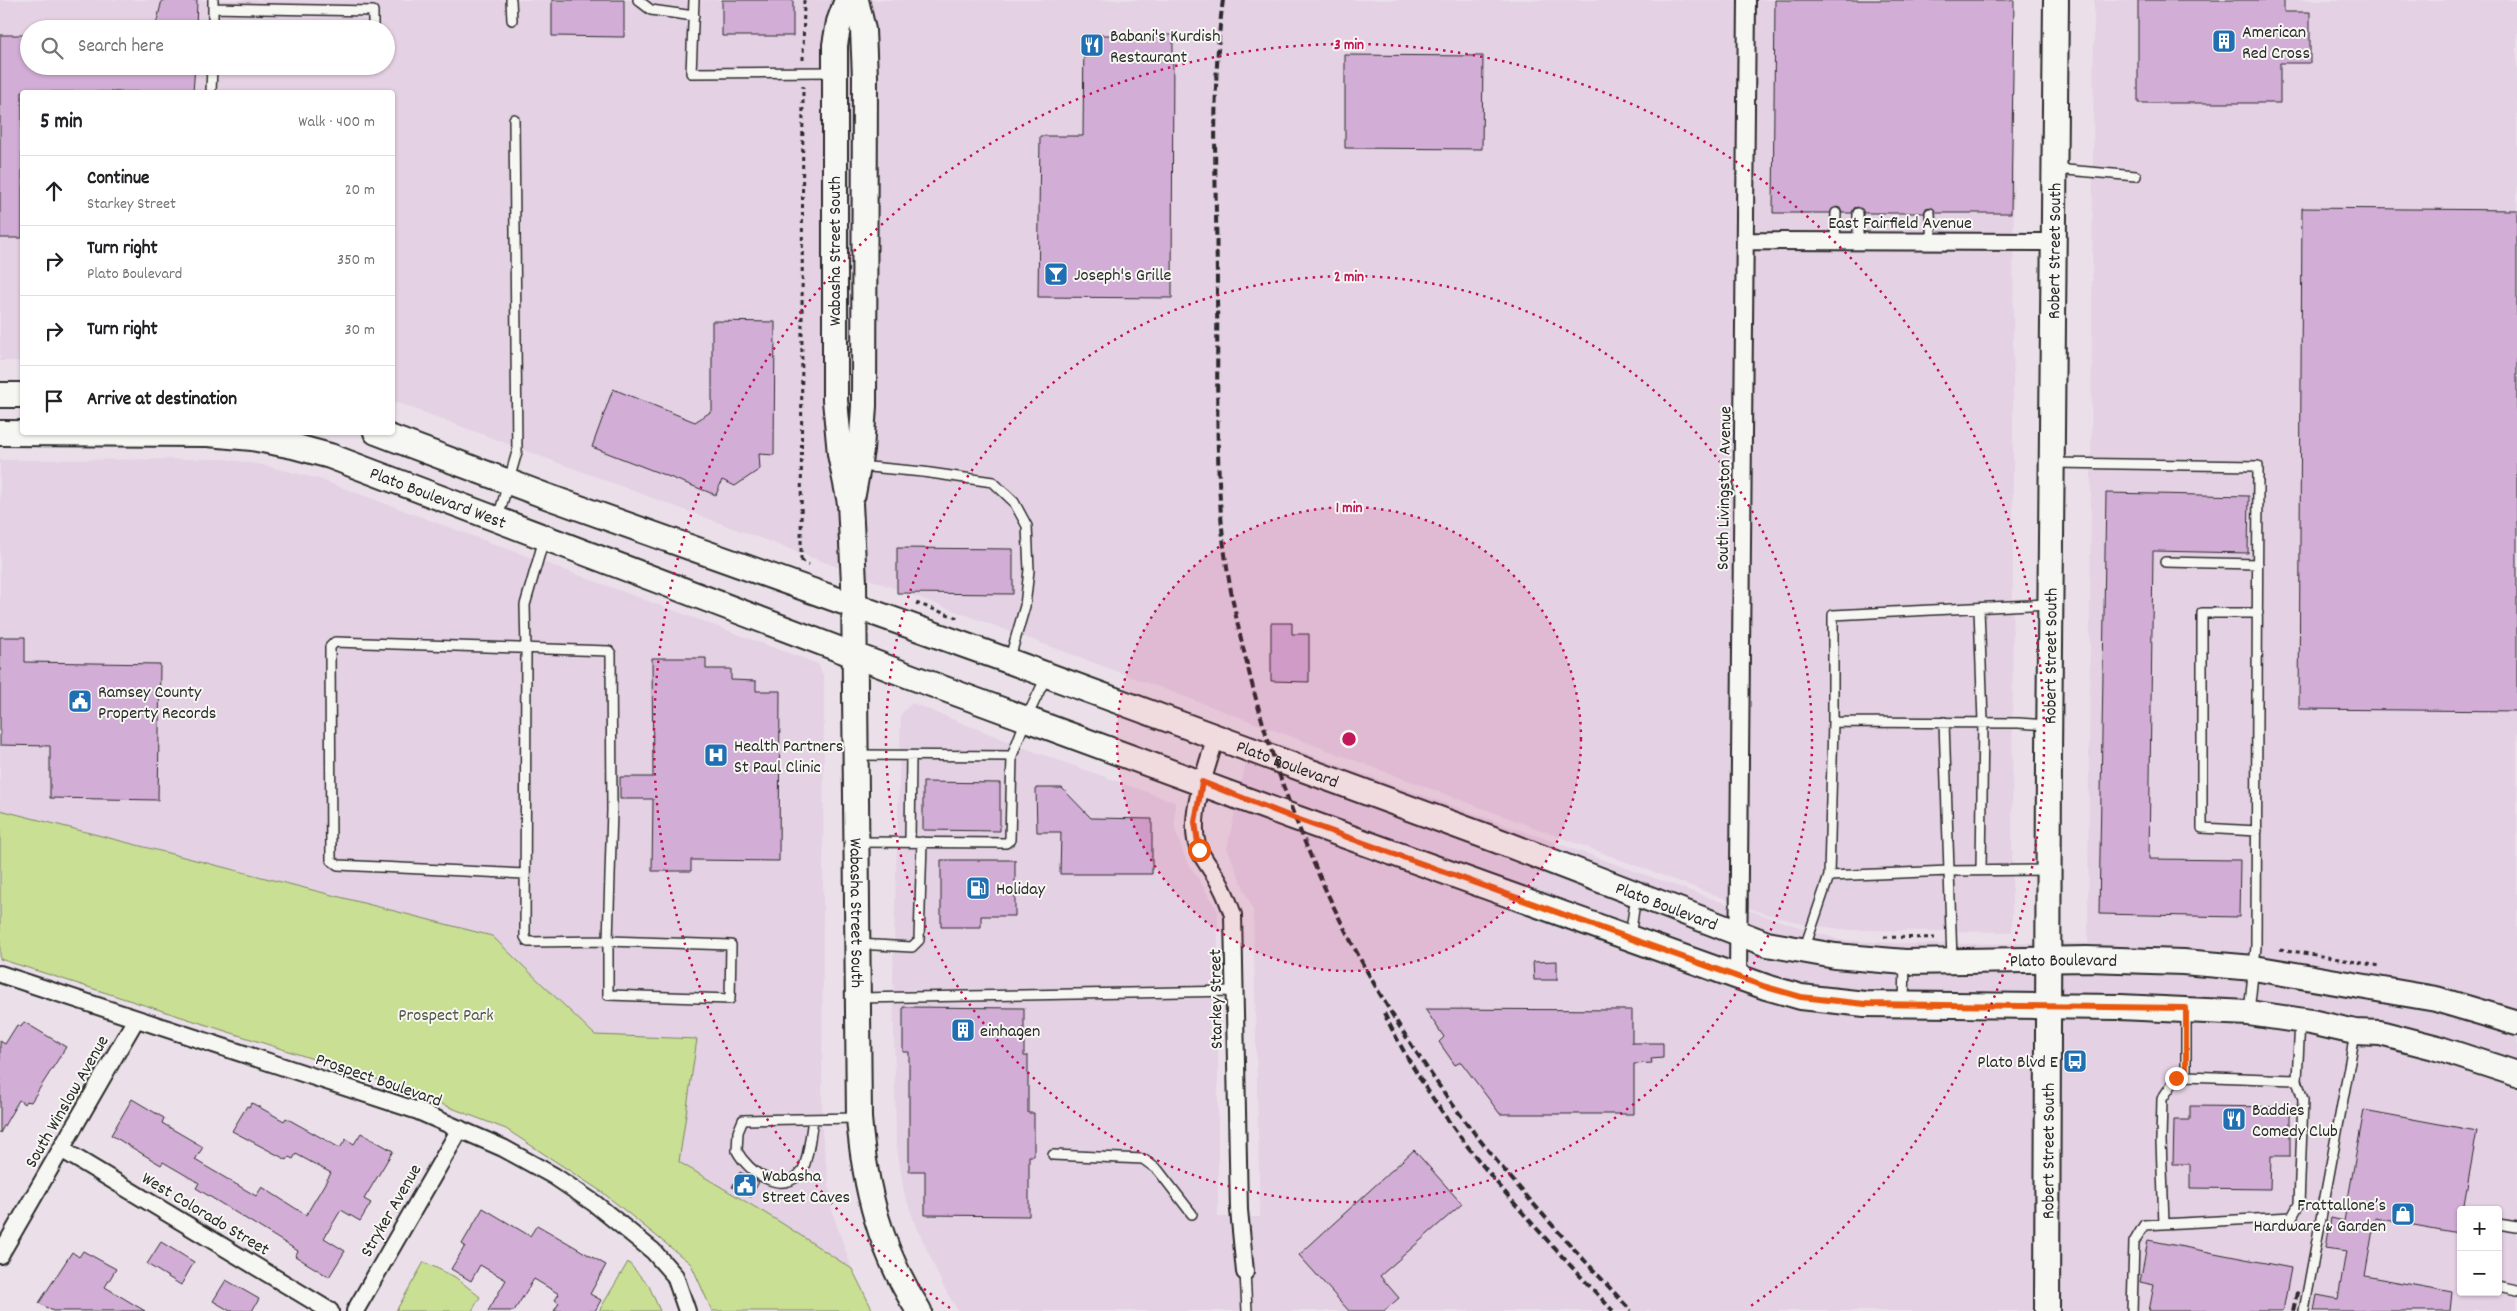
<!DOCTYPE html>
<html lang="en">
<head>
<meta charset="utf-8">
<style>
	body { margin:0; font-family:Dekko,sans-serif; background:#f6f6f6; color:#202124 }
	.controls { position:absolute; right:15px; bottom:15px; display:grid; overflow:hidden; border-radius:5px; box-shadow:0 1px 4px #0004 }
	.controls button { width:45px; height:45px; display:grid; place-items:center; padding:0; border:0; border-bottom:1px solid #e0e0e0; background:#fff; color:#202124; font:25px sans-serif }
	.stop { position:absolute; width:15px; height:15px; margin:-11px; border:4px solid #ea580c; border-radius:50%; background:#fff }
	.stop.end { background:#ea580c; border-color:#fff; box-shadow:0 1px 5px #0008 }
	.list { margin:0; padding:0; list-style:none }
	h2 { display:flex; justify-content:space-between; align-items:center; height:65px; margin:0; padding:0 20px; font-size:21px }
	h2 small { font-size:16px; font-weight:400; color:#757577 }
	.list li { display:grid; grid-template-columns:32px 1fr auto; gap:15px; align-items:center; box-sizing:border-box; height:70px; padding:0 20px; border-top:1px solid #e0e0e0 }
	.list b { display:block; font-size:19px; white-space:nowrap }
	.list p { margin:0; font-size:16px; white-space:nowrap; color:#757577 }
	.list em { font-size:16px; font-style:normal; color:#757577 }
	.icon { flex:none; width:28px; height:28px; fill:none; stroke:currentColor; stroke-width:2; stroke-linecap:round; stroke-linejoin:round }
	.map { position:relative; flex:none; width:2517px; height:1311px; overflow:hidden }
	.search { position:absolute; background:#fff; box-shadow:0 1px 4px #0004; left:20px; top:20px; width:375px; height:55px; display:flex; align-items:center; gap:12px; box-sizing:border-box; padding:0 18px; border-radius:28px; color:#757577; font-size:19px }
	.panel { position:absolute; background:#fff; box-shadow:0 1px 4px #0004; left:20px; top:90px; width:375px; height:345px; border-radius:5px }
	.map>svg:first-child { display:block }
</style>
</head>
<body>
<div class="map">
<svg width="2517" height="1311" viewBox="0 0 2517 1311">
	<rect width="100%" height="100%" fill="#ebe0ea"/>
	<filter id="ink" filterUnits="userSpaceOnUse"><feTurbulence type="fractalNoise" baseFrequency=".02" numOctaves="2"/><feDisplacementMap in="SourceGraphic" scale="10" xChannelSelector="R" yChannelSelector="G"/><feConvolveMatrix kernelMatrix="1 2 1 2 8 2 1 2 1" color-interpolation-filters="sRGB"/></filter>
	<g filter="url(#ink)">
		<path fill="#e4d1e4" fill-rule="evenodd" d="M0 0H2014L2012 932 1850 930 1808 925 1763 913 393 401 392 92H22V361H0ZM29 29H386V66H29Z
			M2094 0H2517V1311H958L943 1286 913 1218 904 1192 896 1141 893 976 901 714 912 703 1030 750 1175 802V829L1185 857 1218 911V1217H1260L1253 911 1227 848 1252 734 1710 898 1840 940 1910 944 2088 943ZM2461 1210H2498V1292H2461Z
			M224 459 263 465 319 479 818 664 824 677 822 1132 833 1214 852 1269 678 1162 697 1039 595 1036 492 936 0 810V460Z"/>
		<path fill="#c9df94" stroke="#7a8560" d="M0 810 492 936 595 1035 697 1039 679 1162 780 1222 852 1269 873 1311H712L691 1264 602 1192 506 1129 379 1080 0 959Z
			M424 1262 455 1277 480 1297 472 1311H396Z
			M628 1262 649 1286 660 1311H599Z"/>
		<path fill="#d2add6" stroke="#2b2b2b" d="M162 0H197L196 29H155Z
			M552 0H624V37L552 36Z
			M722 0H793V36H722Z
			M1775 0H2014L2011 213H1936L1930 207 1926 208 1924 213H1864L1858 207 1854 208 1852 213H1842L1840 208 1836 207 1830 213H1773Z
			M2138 0H2284V12H2310V63H2280V103H2138Z
			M0 35H29V66H195L193 92H22V238H0Z
			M1084 35H1173L1172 298 1038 297 1040 136H1083Z
			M1345 55 1483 56 1482 149 1345 148Z
			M2302 208 2517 210V711L2299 709Z
			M712 321 775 322 774 455 759 454 760 469 735 486 722 480 716 495 592 447 613 389 695 422 712 411Z
			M2106 493 2249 496 2248 553 2153 551 2149 859 2240 860 2239 917 2099 914Z
			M897 548 1013 549V594L897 593Z
			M1271 623H1292V634H1309V682L1271 681Z
			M0 637H25V662L160 664 158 800 50 798V746L0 745Z
			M652 658H706V669H731V680L756 681V691H780L779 861 691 860V871H652L653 799H620V777H653Z
			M923 782 1000 783V831L923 830Z
			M1036 788H1062L1091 818 1152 819V874H1060L1061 832H1037Z
			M941 860H1015V916H981V927H941Z
			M1557 961V980H1534L1533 962Z
			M903 1007 1024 1008V1056H1028V1113H1034V1156H1029V1216L925 1215V1171H909V1052H903Z
			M1425 1009 1632 1010V1043H1663V1058L1651 1059 1652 1063 1634 1064V1114H1500L1461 1062 1455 1065 1439 1042 1444 1037Z
			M24 1022 66 1047 31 1102 26 1101 24 1104 19 1100 0 1133V1041L5 1044 17 1025 21 1027Z
			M132 1099 164 1118 162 1123 203 1147 195 1160 256 1196 262 1187 306 1215 331 1173 296 1154 293 1159 289 1157 287 1160 232 1131 247 1106 249 1107 252 1103 284 1121 286 1118 340 1148 346 1139 354 1144 361 1133 393 1151 364 1199 371 1203 360 1221 341 1210 324 1238 345 1251 329 1277 295 1256 298 1251 196 1188 199 1183 163 1162 161 1165 111 1135Z
			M2190 1106 2290 1107V1156H2271L2270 1189 2190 1188V1164H2173L2174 1120H2190Z
			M2364 1110 2477 1131 2463 1210H2461L2458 1233 2375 1218 2365 1276 2452 1292 2450 1311H2314L2317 1295 2338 1299 2346 1251 2326 1248 2331 1218 2344 1221Z
			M1414 1150 1462 1204 1380 1276 1399 1298 1384 1311H1349L1299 1255Z
			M740 1172 759 1182 751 1197 732 1187Z
			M483 1208 530 1236 537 1225 606 1265 590 1294 601 1300 595 1311H554L559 1303 555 1300 559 1294 534 1279 514 1311H488L506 1280 480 1265 471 1281 451 1269 465 1246 462 1244Z
			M2148 1240 2291 1268 2283 1311H2149L2154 1285 2140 1282Z
			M161 1242 194 1262 181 1285 147 1264Z
			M83 1251 116 1269 105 1287 145 1311H53L39 1303 72 1252 79 1257Z
			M226 1280 259 1299 252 1311H230L213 1301Z"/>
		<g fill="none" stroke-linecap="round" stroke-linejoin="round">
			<g stroke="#2b2b2b" stroke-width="12">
				<path id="lane" d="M511 0 512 20
					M638 0 651 10 694 16
					M694 0 691 73 835 72
					M213 8 373 11V29
					M213 29V0
					M211 92 212 66
					M2055 169 2136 176
					M1930 213 1932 242
					M1835 241 1836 213
					M1858 242V213
					M2053 463 2258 466 2256 947 2249 1012
					M859 466 923 472 993 482 1014 502 1027 526 1029 570 1025 606 1009 661
					M498 518 517 452 514 119
					M2165 562 2258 564
					M1979 608 1983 722 1981 870
					M1833 722V615L2048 604
					M1944 722 1952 960
					M857 755 1012 756
					M2257 831 2202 828V613H2258
					M856 842 1006 843 1010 840 1012 756 1026 719 1047 675
					M910 842 911 756
					M525 874 338 865 331 860 330 647 335 642 609 651 611 654 612 810 608 941 528 942 525 937 526 649 525 605 544 539
					M1829 876 1949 871 2049 870
					M1630 937 1636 895
					M608 941 731 945 730 999 608 995Z
					M857 944 912 947 919 940 922 842
					M1804 950 1829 876 1833 722 2018 723 2047 725
					M858 998 1235 991
					M1904 1004 1905 962
					M2186 1011V1076L2297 1080 2300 1021
					M813 1119C811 1131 808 1162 802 1171 783 1197 748 1172 737 1151L738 1132 743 1120 858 1118
					M1053 1155 1143 1159 1158 1170 1192 1214
					M2164 1224 2161 1141 2162 1099 2176 1078 2186 1076
					M2498 1224 2517 1227
					M1245 1272 1247 1311
					M2498 1286 2517 1290
					M2132 1311 2134 1242 2144 1225 2292 1217 2299 1204 2303 1100 2297 1080
					M2304 1311 2355 1034"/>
			</g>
			<g stroke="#2b2b2b" stroke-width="20">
				<path id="street" d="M1746 241 2055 242
					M1216 737C1207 767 1186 821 1199 850 1206 864 1217 876 1223 890 1227 898 1230 907 1233 915L1239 1210 1245 1272
					M0 974 418 1111 503 1148 554 1176 594 1203 653 1251 675 1276 687 1311
					M1738 976 1747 0
					M61 1149 330 1311
					M0 1255 136 1019
					M355 1311 460 1129"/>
			</g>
			<g stroke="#2b2b2b" stroke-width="28">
				<g id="secondary">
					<path id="s1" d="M847 0 839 22 835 45V400L840 454 850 503 854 583 859 1118C865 1189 880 1250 919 1311"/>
					<path d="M0 395H22"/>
					<path id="s2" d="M376 432 546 496 1009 661 1496 840 1767 944 1835 956 1905 962 2087 959 2183 962 2254 968 2436 999 2517 1023"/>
					<path id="s3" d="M0 433 208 434 252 438 293 446 330 456 912 677 1293 817 1766 987 1801 997 1865 1004 2120 1007 2249 1013 2311 1022 2355 1032 2380 1033 2434 1047 2517 1074"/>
					<path d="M853 494 861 450 864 406 865 77 863 30 856 0"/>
					<path id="s4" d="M2047 1311 2049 754 2056 0"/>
				</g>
			</g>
			<path stroke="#2b2b2b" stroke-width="3" stroke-dasharray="4 4" stroke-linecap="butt" d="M803 60 804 0
				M801 560 809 565
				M801 560 803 86
				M916 603 958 618
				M1884 937 1935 938
				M2280 949 2380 966"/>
			<use href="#lane" stroke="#f6f6f2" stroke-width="9"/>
			<use href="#street" stroke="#f6f6f2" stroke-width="16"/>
			<use href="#secondary" stroke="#f6f6f2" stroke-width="24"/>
			<path stroke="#2b2b2b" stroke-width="4" stroke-dasharray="8 4" stroke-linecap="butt" d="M1223 0C1210 97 1217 197 1217 294 1218 375 1215 457 1223 538 1228 583 1238 628 1249 672 1292 845 1372 1005 1483 1144 1529 1202 1581 1256 1631 1311
				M1384 1013C1438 1127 1528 1220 1613 1311
				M2293 1311 2298 1288"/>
		</g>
	</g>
	<g fill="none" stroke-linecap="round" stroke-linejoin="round" filter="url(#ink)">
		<path stroke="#ea580c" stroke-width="6" d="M1199 850 1195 822 1202 782 1294 818 1766 987 1801 997 1865 1004 2186 1008V1076L2176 1078"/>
	</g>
	<circle cx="1349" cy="739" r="232" fill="#c2185b" fill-opacity=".12"/>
	<g fill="none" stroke="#c2185b" stroke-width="2.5" stroke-dasharray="2.5 5">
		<circle cx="1349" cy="739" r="232"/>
		<circle cx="1349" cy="739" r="463"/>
		<path d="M950 1308A695 695 0 1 1 1748 1308"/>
	</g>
	<defs>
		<g id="building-square" transform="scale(1.25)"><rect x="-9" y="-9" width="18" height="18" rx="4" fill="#1f6fb2" stroke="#f6f6f2"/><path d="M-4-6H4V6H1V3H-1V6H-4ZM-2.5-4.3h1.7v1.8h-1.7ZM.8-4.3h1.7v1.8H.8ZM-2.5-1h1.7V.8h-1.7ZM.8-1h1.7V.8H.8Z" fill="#fff"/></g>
		<g id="restaurant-square" transform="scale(1.25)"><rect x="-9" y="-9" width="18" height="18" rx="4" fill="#1f6fb2" stroke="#f6f6f2"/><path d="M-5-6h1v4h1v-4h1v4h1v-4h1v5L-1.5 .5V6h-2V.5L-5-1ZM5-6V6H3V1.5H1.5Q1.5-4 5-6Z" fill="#fff"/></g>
		<g id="bar-square" transform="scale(1.25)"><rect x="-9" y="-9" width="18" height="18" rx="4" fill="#1f6fb2" stroke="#f6f6f2"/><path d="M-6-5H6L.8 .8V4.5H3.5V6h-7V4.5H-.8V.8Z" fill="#fff"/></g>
		<g id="civic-square" transform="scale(1.25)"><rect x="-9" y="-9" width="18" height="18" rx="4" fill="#1f6fb2" stroke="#f6f6f2"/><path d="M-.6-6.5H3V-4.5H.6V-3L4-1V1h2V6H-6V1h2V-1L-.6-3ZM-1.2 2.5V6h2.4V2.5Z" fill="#fff"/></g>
		<g id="hospital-square" transform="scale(1.25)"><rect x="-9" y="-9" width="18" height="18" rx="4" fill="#1f6fb2" stroke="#f6f6f2"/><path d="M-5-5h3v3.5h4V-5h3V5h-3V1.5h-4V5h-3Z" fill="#fff"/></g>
		<g id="fuel-square" transform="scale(1.25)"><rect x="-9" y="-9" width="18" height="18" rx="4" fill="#1f6fb2" stroke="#f6f6f2"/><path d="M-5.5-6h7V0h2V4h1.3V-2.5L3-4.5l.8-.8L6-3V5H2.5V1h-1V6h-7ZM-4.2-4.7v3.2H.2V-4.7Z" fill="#fff"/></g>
		<g id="bus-square" transform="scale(1.25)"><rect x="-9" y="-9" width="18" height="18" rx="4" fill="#1f6fb2" stroke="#f6f6f2"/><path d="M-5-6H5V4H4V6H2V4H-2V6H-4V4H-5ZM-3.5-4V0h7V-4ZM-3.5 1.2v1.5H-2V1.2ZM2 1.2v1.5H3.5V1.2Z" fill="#fff"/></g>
		<g id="shop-square" transform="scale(1.25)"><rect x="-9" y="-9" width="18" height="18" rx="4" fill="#1f6fb2" stroke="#f6f6f2"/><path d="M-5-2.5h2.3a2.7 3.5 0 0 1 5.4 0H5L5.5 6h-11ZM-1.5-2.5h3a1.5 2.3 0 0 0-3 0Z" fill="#fff"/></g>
	</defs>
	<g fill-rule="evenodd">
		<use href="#building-square" x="2224" y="41"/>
		<use href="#restaurant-square" x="1092" y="45"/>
		<use href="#bar-square" x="1056" y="274"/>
		<use href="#civic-square" x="80" y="701"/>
		<use href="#hospital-square" x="716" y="755"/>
		<use href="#fuel-square" x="978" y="888"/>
		<use href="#building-square" x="963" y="1030"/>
		<use href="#bus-square" x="2075" y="1061"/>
		<use href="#restaurant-square" x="2234" y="1119"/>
		<use href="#civic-square" x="745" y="1185"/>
		<use href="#shop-square" x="2403" y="1214"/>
	</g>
	<g text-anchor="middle" stroke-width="4" stroke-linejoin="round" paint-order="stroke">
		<g font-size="18" fill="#2b2b2b" stroke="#f6f6f2" text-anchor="start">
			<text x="2242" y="37">American<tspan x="2242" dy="21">Red Cross</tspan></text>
			<text x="1110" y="41">Babani's Kurdish<tspan x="1110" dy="21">Restaurant</tspan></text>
			<text x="1074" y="280">Joseph's Grille</text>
			<text x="98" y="697">Ramsey County<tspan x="98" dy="21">Property Records</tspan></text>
			<text x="734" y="751">Health Partners<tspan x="734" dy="21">St Paul Clinic</tspan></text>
			<text x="996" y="894">Holiday</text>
			<text x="980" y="1036">einhagen</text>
			<text x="2058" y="1067" text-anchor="end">Plato Blvd E</text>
			<text x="2252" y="1115">Baddies<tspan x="2252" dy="21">Comedy Club</tspan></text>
			<text x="762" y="1181">Wabasha<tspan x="762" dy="21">Street Caves</tspan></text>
			<text x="2386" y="1210" text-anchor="end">Frattallone’s<tspan x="2386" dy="21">Hardware &amp; Garden</tspan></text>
		</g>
		<g font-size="18" fill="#2b2b2b" stroke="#f6f6f2">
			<text x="1900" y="228">East Fairfield Avenue</text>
			<text transform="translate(834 251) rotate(-90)" y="6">Wabasha Street South</text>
			<text dy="6" stroke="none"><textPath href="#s4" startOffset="1060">Robert Street South</textPath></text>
			<text transform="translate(1723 488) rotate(-89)" y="6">South Livingston Avenue</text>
			<text dy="6" stroke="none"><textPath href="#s3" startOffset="448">Plato Boulevard West</textPath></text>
			<text dy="6" stroke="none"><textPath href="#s4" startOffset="655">Robert Street South</textPath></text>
			<text dy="6" stroke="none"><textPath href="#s2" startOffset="970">Plato Boulevard</textPath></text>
			<text dy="6" stroke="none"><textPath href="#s2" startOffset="1375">Plato Boulevard</textPath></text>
			<text dy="6" stroke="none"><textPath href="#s1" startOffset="916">Wabasha Street South</textPath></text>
			<text dy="6" stroke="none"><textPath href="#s2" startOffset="1780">Plato Boulevard</textPath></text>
			<text transform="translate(1215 999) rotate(-91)" y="6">Starkey Street</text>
			<text transform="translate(379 1079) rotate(19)" y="6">Prospect Boulevard</text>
			<text transform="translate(66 1101) rotate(-60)" y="6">South Winslow Avenue</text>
			<text dy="6" stroke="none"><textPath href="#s4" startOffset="160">Robert Street South</textPath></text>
			<text transform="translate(390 1210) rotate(-60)" y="6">Stryker Avenue</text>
			<text transform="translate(206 1213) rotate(31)" y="6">West Colorado Street</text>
		</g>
		<g font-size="18" fill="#525845" stroke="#f6f6f2">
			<text x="446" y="1020">Prospect Park</text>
		</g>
	</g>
	<circle cx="1349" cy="739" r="8" fill="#c2185b" stroke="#f6f6f2" stroke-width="2.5"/>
	<g font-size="15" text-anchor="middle" font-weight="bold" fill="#c2185b" stroke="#f6f6f2" stroke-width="4" stroke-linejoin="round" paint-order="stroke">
		<text x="1349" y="49">3 min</text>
		<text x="1349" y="281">2 min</text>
		<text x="1349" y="512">1 min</text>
	</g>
</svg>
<div class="controls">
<button>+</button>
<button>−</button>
</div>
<div class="stop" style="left:1199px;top:850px"></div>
<div class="stop end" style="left:2176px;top:1078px"></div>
<div class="search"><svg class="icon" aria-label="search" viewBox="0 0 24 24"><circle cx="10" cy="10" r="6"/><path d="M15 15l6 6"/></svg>Search here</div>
<section class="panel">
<h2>5 min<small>Walk · 400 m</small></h2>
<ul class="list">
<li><svg class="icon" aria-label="ahead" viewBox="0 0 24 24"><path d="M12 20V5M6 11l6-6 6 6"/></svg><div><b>Continue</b><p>Starkey Street</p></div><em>20 m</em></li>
<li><svg class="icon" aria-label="right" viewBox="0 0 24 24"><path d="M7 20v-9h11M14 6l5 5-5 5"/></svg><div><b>Turn right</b><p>Plato Boulevard</p></div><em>350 m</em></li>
<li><svg class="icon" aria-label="right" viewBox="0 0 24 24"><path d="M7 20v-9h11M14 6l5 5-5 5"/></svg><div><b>Turn right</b></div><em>30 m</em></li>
<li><svg class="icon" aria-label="arrive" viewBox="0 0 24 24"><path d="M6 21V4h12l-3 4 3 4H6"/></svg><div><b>Arrive at destination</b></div></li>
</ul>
</section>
</div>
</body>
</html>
